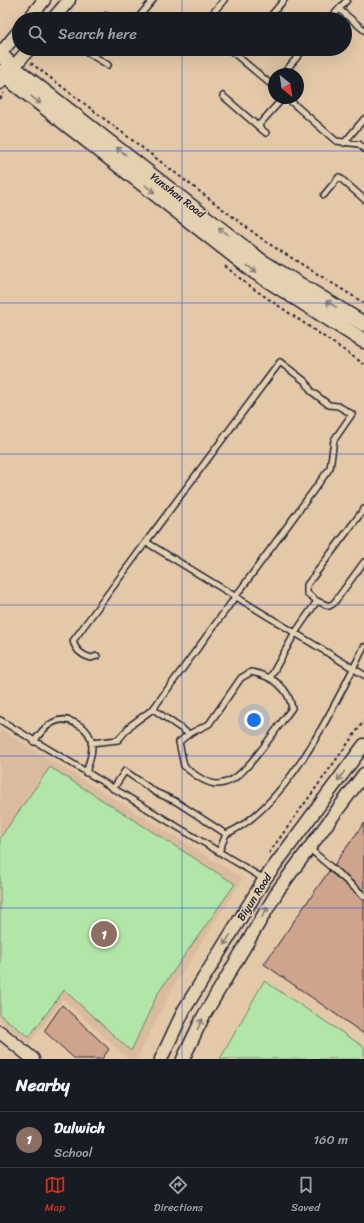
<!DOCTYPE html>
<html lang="en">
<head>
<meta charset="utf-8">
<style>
	body { margin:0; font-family:Sriracha,sans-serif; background:#242831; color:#f1f3f6 }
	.compass { position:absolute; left:268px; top:68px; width:36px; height:36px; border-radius:50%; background:#171b24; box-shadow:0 4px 16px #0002; rotate:150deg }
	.you { position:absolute; left:254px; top:720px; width:14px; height:14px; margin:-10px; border:3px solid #fff; border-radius:50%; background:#1a73e8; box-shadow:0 0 0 6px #1a73e833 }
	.badge { display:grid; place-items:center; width:26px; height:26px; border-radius:50%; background:#c8321e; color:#fff; font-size:13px; font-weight:700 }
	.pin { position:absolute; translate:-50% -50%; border:2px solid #fff; box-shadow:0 1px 4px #0006 }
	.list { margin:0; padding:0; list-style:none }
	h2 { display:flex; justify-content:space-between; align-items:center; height:52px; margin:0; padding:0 16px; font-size:17px }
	h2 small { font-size:13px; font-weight:400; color:#9ea1a6 }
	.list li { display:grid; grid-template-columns:26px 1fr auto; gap:12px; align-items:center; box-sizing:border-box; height:56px; padding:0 16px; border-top:1px solid #363941 }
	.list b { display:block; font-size:15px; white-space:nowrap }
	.list p { margin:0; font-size:13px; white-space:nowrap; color:#9ea1a6 }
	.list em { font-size:13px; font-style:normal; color:#9ea1a6 }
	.icon { flex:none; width:22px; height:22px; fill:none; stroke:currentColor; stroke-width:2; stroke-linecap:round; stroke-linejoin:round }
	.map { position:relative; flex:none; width:364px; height:1059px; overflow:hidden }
	.search { position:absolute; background:#171b24; box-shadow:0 4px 16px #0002; left:12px; right:12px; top:12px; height:44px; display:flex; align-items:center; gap:10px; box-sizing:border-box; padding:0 14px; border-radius:22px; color:#9ea1a6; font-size:15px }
	.sheet { height:108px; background:#171b24 }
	nav { display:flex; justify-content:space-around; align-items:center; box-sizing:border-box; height:56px; border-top:1px solid #363941; background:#171b24; font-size:11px; color:#9ea1a6 }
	nav a { display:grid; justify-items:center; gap:2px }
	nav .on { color:#c8321e }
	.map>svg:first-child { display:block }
</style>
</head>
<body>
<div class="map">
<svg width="364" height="1059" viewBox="0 0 364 1059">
	<rect width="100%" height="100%" fill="#e4c9a8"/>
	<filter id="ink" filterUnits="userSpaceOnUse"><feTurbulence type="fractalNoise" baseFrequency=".025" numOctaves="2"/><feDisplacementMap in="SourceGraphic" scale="8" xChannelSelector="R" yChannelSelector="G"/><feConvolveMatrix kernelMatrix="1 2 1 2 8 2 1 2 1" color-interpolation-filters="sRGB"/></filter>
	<g filter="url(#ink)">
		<path fill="#dabb9e" d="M0 729 243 878 172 989 137 1059H128L63 999 29 1044 0 1020Z"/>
		<path fill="#b2e6a8" stroke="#6a8472" d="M50 767 235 884 158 993 131 1051 64 990 29 1037 0 1015V838Z
			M264 981 364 1047V1059H220Z"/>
		<path fill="#cfa48d" stroke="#22223b" d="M364 823V891L334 865Z
			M329 871 364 900V1034L264 964Z
			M62 1005 109 1049 102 1059H75L44 1031Z"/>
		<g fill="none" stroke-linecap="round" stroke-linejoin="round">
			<g stroke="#22223b" stroke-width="8">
				<path id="service" d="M339 9 364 30
					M102 19 107 15 112 19
					M137 19 153 0
					M211 19 212 14 224 0
					M268 19 284 0
					M330 19 347 0
					M85 49 87 52 108 65
					M229 49 274 87
					M236 55 242 49
					M283 74 304 49
					M223 96 266 133
					M287 98 336 141 359 144 364 149
					M258 126 283 98
					M344 143 364 119
					M324 195 339 177 364 199
					M317 601 329 606 334 603 364 562
					M97 656 91 658C82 655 76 651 73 641L146 542 364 675
					M270 678 295 633 317 601 307 593V585L364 509
					M153 709 189 734 209 724 241 678 251 672C272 676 288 686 292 708 279 725 250 769 233 779 228 782 221 784 216 784 204 783 192 773 184 766L179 742 189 734
					M0 720 264 879
					M34 742C44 726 59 713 77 724 83 727 88 731 90 737 95 748 89 762 86 773
					M91 743 118 740 131 725 153 709 330 468 334 440 352 414 338 406 329 405 311 391 306 382 280 362 146 542
					M113 789 125 771 155 792 175 801 226 834C287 808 335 705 364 647
					M310 849 364 896
					M219 852 226 834"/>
			</g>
			<g stroke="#22223b" stroke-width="15">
				<path id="tertiary" d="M29 19 44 0
					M53 19 69 0
					M0 54 19 31
					M0 83 29 49
					M0 1032 33 1059
					M161 1059 184 1010 264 880 364 745
					M183 1059 203 1017 279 889 364 774"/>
			</g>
			<g stroke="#22223b" stroke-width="17">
				<path id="secondary" d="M0 54 13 67 261 261 364 324
					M0 72 255 272 364 341"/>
			</g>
			<path stroke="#22223b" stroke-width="2" stroke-dasharray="3 3" stroke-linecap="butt" d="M31 63 266 242 364 303
				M0 99 4 93
				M225 266 248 285 364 364
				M269 853 364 721"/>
			<use href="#service" stroke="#e3d1af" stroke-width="5"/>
			<use href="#tertiary" stroke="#e3d1af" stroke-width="12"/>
			<use href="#secondary" stroke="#e3d1af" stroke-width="14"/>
		</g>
		<defs><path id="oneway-shaft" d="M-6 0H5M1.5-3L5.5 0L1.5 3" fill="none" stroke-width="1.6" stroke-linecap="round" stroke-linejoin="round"/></defs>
		<g stroke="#827a75">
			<use href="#oneway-shaft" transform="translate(36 100) rotate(38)"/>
			<use href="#oneway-shaft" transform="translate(121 151) rotate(-142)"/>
			<use href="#oneway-shaft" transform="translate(150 189) rotate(38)"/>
			<use href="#oneway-shaft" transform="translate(223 231) rotate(-142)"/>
			<use href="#oneway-shaft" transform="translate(252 269) rotate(37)"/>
			<use href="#oneway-shaft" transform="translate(331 304) rotate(-148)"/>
			<use href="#oneway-shaft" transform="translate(341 776) rotate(126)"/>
			<use href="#oneway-shaft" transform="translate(265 912) rotate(-59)"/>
			<use href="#oneway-shaft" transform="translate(227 940) rotate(122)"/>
			<use href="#oneway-shaft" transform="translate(200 1024) rotate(-64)"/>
		</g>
	</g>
	<path fill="none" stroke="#1d4ed8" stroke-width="1" stroke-opacity="0.55" d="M182 0V19M182 49V1059M0 151H364M0 303H364M0 454H364M0 605H364M0 756H364M0 908H364"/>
	<g text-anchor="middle" stroke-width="3" stroke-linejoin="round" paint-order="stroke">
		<g font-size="11" fill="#22223b" stroke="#e3d1af">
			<text transform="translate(178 195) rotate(38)" y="4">Yunshan Road</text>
			<text transform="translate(254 897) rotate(-57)" y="4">Biyun Road</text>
		</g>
	</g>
</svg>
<svg class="compass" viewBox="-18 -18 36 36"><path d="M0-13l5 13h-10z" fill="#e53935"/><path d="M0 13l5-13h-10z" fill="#9ea1a6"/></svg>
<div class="you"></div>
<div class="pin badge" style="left:104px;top:934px;background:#8d6e63">1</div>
<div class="search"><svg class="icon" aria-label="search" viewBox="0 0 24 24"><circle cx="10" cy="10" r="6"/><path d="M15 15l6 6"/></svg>Search here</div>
</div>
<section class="sheet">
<h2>Nearby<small></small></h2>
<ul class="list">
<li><span class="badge" style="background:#8d6e63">1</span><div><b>Dulwich</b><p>School</p></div><em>160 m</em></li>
</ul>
</section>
<nav>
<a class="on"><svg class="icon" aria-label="map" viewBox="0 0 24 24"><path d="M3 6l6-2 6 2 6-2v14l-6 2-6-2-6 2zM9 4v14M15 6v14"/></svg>Map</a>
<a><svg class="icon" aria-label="directions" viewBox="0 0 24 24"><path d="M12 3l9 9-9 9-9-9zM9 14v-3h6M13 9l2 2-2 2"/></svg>Directions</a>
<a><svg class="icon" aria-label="saved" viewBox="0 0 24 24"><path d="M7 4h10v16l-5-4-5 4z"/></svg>Saved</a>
</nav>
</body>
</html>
